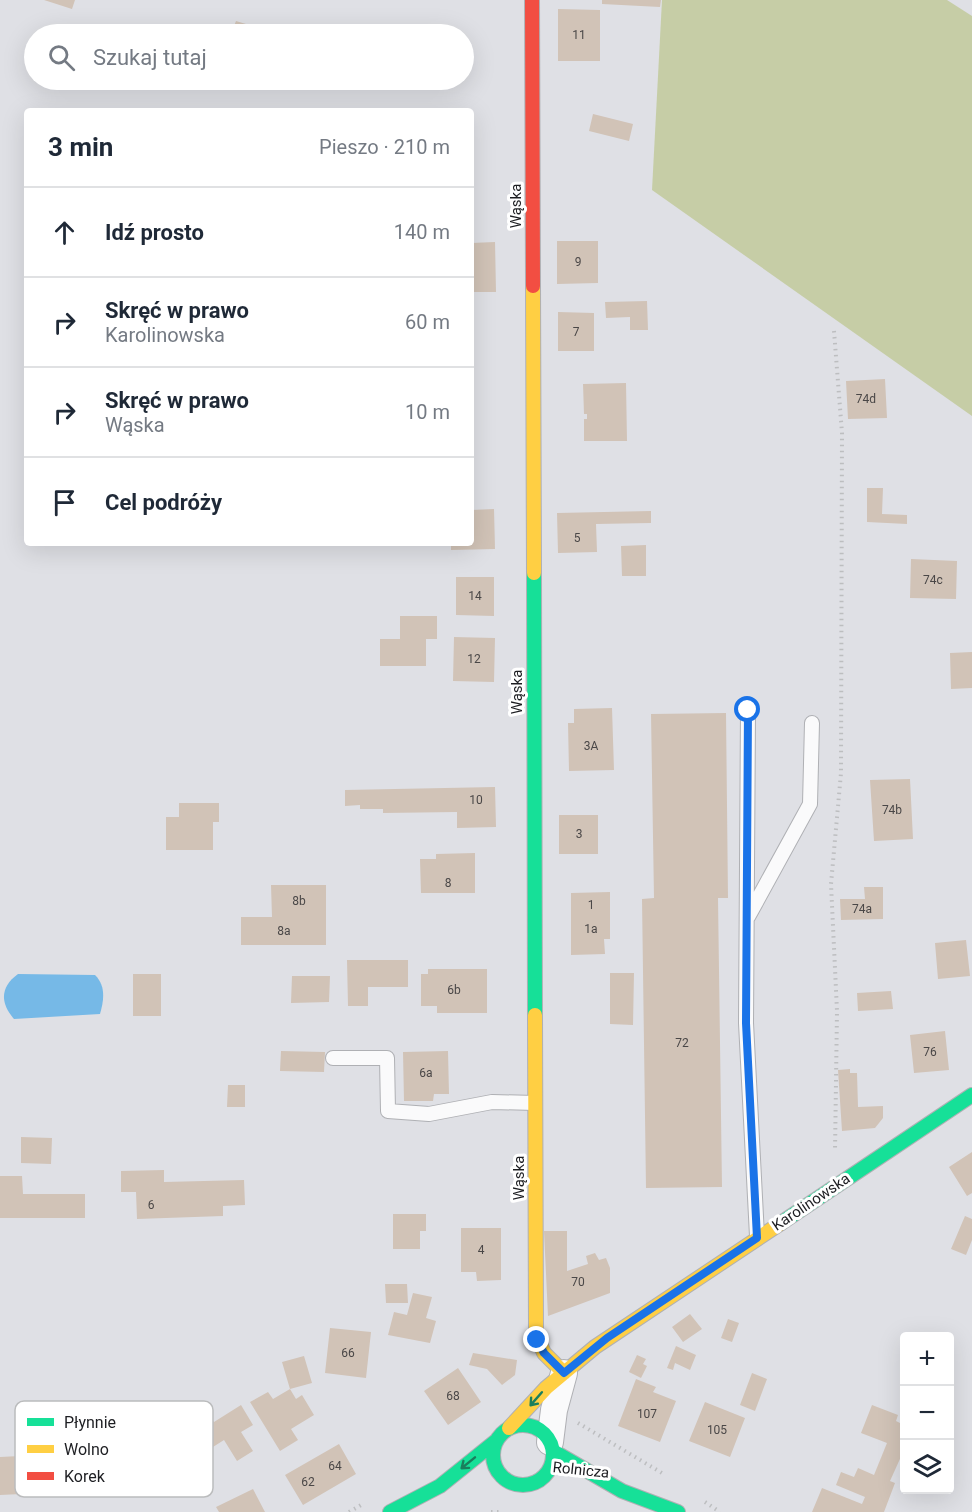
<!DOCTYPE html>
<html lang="pl">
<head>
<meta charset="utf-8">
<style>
	body { margin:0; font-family:Roboto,sans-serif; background:#f6f6f7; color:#1f2937 }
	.controls { position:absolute; right:18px; bottom:18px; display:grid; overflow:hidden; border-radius:6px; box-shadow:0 6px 24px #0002 }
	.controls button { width:54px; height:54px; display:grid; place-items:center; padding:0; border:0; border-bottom:2px solid #e0e1e3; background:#fff; color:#1f2937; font:30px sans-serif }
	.stop { position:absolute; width:18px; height:18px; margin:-14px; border:4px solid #1a73e8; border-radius:50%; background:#fff }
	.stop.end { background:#1a73e8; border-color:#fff; box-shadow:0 2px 6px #0008 }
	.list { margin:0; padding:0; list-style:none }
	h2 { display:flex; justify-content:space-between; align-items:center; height:78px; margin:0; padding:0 24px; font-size:26px }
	h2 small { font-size:20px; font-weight:400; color:#747a83 }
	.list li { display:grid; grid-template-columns:39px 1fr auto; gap:18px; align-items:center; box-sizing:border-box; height:90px; padding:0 24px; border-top:2px solid #e0e1e3 }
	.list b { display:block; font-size:22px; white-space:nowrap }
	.list p { margin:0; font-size:20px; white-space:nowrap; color:#747a83 }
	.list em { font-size:20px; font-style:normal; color:#747a83 }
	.icon { flex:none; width:33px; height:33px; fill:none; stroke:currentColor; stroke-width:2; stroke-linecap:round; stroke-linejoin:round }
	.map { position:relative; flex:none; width:972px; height:1512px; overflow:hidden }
	.search { position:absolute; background:#fff; box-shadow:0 6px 24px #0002; left:24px; top:24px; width:450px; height:66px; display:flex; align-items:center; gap:15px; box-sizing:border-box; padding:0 21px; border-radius:33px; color:#747a83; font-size:22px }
	.panel { position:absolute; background:#fff; box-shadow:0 6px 24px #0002; left:24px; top:108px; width:450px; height:438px; border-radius:6px }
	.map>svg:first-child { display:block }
</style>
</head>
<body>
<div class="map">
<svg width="972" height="1512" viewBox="0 0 972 1512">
	<rect width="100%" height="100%" fill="#dfe0e5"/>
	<path fill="#c6cda6" d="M662 0H947L972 16V416L652 190Z"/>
	<path fill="#76b9e7" d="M18 974 95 975C106 986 104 1000 100 1014L14 1019C0 1003 0 987 18 974Z"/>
	<path fill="#d1c3b7" d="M44 0H75L72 9Z
		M602 0H661L660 7 602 4Z
		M558 9 600 10V61H558Z
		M236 21 280 34H231Z
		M593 114 633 124 629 141 589 131Z
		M557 241H598V283L557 284Z
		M495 242 496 292H471V243Z
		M647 301 648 330H630V317L606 318 605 302Z
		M558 312 594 313V351H558Z
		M885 379 887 418 848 419 846 381Z
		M626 383 627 441H584V419H587V414H584L583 384Z
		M867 488H883L882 514 907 515V524L867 522Z
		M494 509 495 549 451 550V543H471V510Z
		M651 511V523L596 524 597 552 558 553 557 513Z
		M646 545V576H622L621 546Z
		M911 559 957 561 956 599 910 598Z
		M456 577H494V616L456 615Z
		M400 616H437V639H426V666H380V639H400Z
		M454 637 495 638 494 682 453 681Z
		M972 652V688L951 689 950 653Z
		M612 708 614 770 569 771 568 723H574V709Z
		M726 713 728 898H718L722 1187 646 1188 642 899 654 898 651 714Z
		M910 779 913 839 874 841 870 780Z
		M495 787 496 827 457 828V812L383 813V809H360V805L345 806V790Z
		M179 803H219V822H213V850H166V817H179Z
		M559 815H598V854H559Z
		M475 853V893H421L420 859H436V854Z
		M271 885H326V945H241V917H272Z
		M864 887H883V919L841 920 840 899H865Z
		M610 892V939H604L605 954 571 955V893Z
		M966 940 970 976 938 979 935 943Z
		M347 960H408V987H368V1006H348Z
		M428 969H487V1013H437V1006H421V974H428Z
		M610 973H634L633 1025 610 1024Z
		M133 974H161V1016H133Z
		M292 976H330L329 1002 291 1003Z
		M891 991 893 1009 858 1011 857 993Z
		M945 1031 949 1070 914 1073 910 1035Z
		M281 1051 325 1052 324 1072 280 1071Z
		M448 1051 449 1094H434L433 1101H404L403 1052Z
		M850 1069V1073H857L858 1107 883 1106V1118L875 1128 842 1131 838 1070Z
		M228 1085H245V1107H227Z
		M21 1137 52 1138 51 1164 21 1163Z
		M972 1152V1193L967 1196 949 1167Z
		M164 1170V1182L244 1180 245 1205 223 1206V1216L137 1219 136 1192H121V1171Z
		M0 1176H22L23 1194H85V1218H0Z
		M393 1214H426V1231H420V1249H393Z
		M965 1216 972 1219V1240L966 1255 951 1249Z
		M461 1228H501V1280L477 1281 476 1272H461Z
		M544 1231H567V1271L588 1264 586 1256 595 1253 599 1260 606 1258 610 1268V1293L548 1316Z
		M385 1284H407L408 1303H386Z
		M413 1293 432 1297 426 1318 436 1321 430 1343 388 1335 394 1312 407 1315Z
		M690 1314 702 1329 683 1342 672 1327Z
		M728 1319 739 1323 732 1342 721 1338Z
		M330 1328 371 1332 366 1378 325 1373Z
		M676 1346 696 1355 690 1370 675 1363 673 1370 667 1368Z
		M473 1353 517 1360 515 1375 502 1385 487 1369 469 1365Z
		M637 1355 646 1359 643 1364 647 1366 641 1378 629 1372Z
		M304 1356 312 1383 290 1389 282 1362Z
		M458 1368 481 1402 448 1425 424 1391Z
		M752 1373 767 1379 755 1411 740 1405Z
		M636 1379 656 1387 653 1392 676 1401 660 1442 618 1426Z
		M290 1389 296 1399 302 1395 314 1415 291 1429 298 1440 280 1451 250 1402 268 1392 273 1399Z
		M705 1402 745 1418 730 1457 689 1441Z
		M241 1405 253 1425 241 1432 253 1451 237 1461 224 1440 205 1452 192 1430 211 1418 214 1422Z
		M872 1405 898 1415 896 1421 904 1425V1450L890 1481 895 1483 884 1512H812L822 1488 862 1504 865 1497 836 1485 841 1472 854 1477 858 1468 874 1475 887 1443 861 1433Z
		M339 1444 356 1474 303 1505 285 1475Z
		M20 1456 21 1494 0 1495V1457Z
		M253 1489 265 1512H219L216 1507Z"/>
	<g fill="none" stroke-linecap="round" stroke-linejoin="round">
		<g stroke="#afb0b4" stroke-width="16">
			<path id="lane" d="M748 710 746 1023 757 1236
				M748 917 810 804 812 723
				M333 1058H387L388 1111 429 1114 492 1102 535 1103"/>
		</g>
		<g stroke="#afb0b4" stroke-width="28">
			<path id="street" d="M550 1442 554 1410 564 1373"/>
		</g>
		<g stroke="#afb0b4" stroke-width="16">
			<path id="fast" d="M534 573 535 1015
				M781 1223 972 1095
				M493 1455a30 30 0 1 1 60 0a30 30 0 1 1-60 0Z
				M553 1451 622 1491 678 1512
				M390 1512 440 1486 496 1441"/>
		</g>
		<g stroke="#afb0b4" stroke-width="16">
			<path id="slow" d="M533 286 534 573
				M535 1015 536 1334 544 1353 564 1373
				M509 1428 546 1388 595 1347 781 1223"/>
		</g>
		<g stroke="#afb0b4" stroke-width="16">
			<path id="jam" d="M532 0 533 286"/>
		</g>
		<path stroke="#bdbec0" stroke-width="4" stroke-dasharray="1.5 4.5" stroke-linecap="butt" d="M834 331 842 433 841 773 831 884 837 1011 835 1152
			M578 1423 662 1473
			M705 1502 720 1512
			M349 1512 361 1505
			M491 1512H499"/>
		<use href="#lane" stroke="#fafafb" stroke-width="14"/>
		<use href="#street" stroke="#fafafb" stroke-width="26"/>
		<use href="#fast" stroke="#16e098" stroke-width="14"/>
		<use href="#slow" stroke="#ffcf43" stroke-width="14"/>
		<use href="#jam" stroke="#f24e42" stroke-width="14"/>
	</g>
	<defs><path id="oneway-shaft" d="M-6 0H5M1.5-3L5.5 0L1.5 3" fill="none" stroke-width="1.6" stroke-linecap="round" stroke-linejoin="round" transform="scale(1.5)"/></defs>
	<g stroke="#1a7f5d">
		<use href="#oneway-shaft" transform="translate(536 1399) rotate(131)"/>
		<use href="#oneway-shaft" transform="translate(468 1463) rotate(141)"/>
	</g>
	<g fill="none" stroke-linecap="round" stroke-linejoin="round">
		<path stroke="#1a73e8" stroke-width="8" d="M537 1340 544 1353 564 1373 607 1338 757 1238 746 1023 748 710"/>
	</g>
	<g text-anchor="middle" stroke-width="6" stroke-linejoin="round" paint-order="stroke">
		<g font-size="12" fill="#4a4747">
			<text x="579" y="39">11</text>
			<text x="578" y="266">9</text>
			<text x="576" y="336">7</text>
			<text x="866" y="403">74d</text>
			<text x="577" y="542">5</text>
			<text x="933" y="584">74c</text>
			<text x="475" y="600">14</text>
			<text x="474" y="663">12</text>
			<text x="591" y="750">3A</text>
			<text x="476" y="804">10</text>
			<text x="892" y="814">74b</text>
			<text x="579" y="838">3</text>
			<text x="448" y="887">8</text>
			<text x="299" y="905">8b</text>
			<text x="591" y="909">1</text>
			<text x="862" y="913">74a</text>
			<text x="591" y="933">1a</text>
			<text x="284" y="935">8a</text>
			<text x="454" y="994">6b</text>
			<text x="682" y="1047">72</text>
			<text x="930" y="1056">76</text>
			<text x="426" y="1077">6a</text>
			<text x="151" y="1209">6</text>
			<text x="481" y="1254">4</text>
			<text x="578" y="1286">70</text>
			<text x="348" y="1357">66</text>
			<text x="453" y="1400">68</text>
			<text x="647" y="1418">107</text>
			<text x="717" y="1434">105</text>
			<text x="335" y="1470">64</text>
			<text x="308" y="1486">62</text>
		</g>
		<g font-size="15" fill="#1d1e22" stroke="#fff">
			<text transform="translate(516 206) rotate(-90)" y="5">Wąska</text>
			<text transform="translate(517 692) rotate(-90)" y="5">Wąska</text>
			<text transform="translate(519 1178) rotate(-90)" y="5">Wąska</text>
			<text transform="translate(811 1202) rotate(-34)" y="5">Karolinowska</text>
			<text transform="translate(581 1470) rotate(6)" y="5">Rolnicza</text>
		</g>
	</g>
	<rect x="15" y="1401" width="198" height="96" rx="9" fill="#fff" stroke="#bbbcbd" stroke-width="1.5"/>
	<rect x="27" y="1418" width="27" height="8" fill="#16e098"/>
	<rect x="27" y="1445" width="27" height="8" fill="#ffcf43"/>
	<rect x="27" y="1472" width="27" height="8" fill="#f24e42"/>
	<g font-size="16" fill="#1d1e22">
		<text x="64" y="1428">Płynnie</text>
		<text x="64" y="1455">Wolno</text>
		<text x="64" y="1482">Korek</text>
	</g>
</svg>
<div class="controls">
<button>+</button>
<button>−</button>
<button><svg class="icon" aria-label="layers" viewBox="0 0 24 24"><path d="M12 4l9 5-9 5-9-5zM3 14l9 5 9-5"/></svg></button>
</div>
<div class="stop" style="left:748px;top:710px"></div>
<div class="stop end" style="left:537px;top:1340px"></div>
<div class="search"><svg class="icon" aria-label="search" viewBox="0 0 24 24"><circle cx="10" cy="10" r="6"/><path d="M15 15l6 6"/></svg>Szukaj tutaj</div>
<section class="panel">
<h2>3 min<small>Pieszo · 210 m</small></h2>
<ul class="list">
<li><svg class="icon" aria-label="ahead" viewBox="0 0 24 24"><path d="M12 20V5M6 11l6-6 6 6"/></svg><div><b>Idź prosto</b></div><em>140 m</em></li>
<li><svg class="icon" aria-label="right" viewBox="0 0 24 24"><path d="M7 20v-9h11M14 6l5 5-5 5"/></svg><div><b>Skręć w prawo</b><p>Karolinowska</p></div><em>60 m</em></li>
<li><svg class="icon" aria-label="right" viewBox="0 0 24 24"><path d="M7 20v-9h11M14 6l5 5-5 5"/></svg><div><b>Skręć w prawo</b><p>Wąska</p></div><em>10 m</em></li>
<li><svg class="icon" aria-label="arrive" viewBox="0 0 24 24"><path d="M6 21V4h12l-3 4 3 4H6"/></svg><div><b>Cel podróży</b></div></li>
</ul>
</section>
</div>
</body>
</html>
